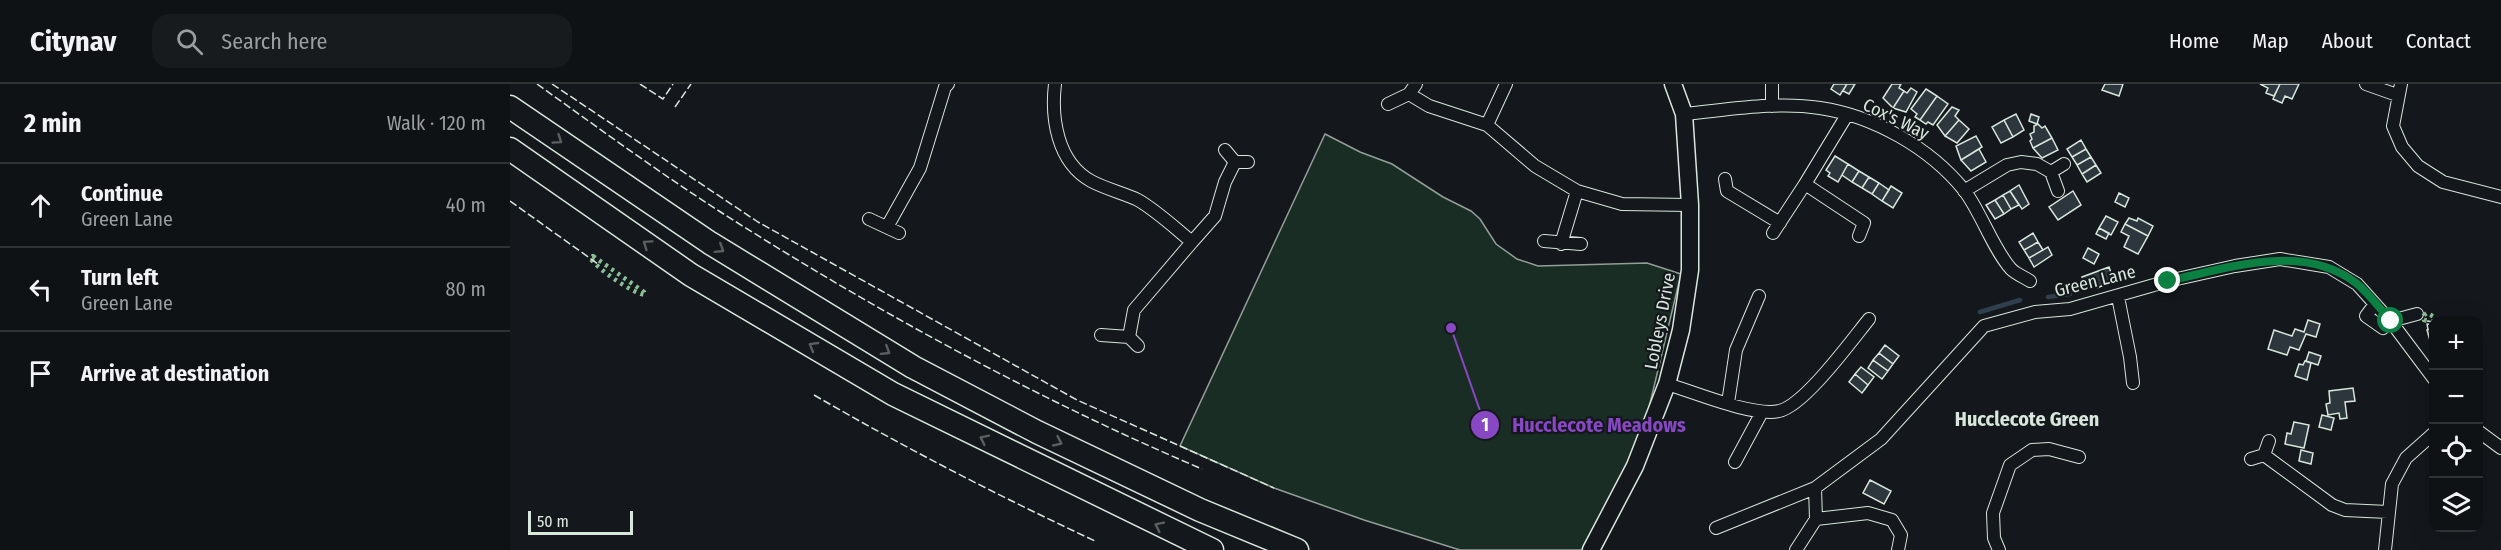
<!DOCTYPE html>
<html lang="en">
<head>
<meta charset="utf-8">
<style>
	body { margin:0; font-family:"Fira Sans Condensed",sans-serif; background:#181b1e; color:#f1f3f6 }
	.controls { position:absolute; right:18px; bottom:18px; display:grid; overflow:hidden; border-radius:12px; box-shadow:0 6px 24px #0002 }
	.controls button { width:54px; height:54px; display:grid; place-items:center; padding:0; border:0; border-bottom:2px solid #2f3234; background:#0f1215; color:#f1f3f6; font:30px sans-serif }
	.scale { position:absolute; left:18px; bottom:15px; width:105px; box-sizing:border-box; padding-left:6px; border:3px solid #d8e6dc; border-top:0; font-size:16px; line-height:21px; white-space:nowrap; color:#d8e6dc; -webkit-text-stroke:4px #14181c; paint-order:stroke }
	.stop { position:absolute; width:18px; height:18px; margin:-14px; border:4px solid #0b8043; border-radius:50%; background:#fff }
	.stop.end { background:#0b8043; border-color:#fff; box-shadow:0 2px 6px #0008 }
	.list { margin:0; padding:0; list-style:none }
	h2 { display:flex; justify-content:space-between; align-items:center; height:78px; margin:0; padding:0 24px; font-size:26px }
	h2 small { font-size:20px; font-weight:400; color:#9b9ea0 }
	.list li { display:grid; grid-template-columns:39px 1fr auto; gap:18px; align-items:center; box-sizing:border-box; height:84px; padding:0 24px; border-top:2px solid #2f3234 }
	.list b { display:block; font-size:22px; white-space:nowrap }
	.list p { margin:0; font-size:20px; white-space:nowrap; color:#9b9ea0 }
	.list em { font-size:20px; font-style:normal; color:#9b9ea0 }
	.icon { flex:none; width:33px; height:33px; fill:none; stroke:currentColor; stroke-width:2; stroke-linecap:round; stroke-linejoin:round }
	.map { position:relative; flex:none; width:1991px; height:466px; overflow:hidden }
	header { display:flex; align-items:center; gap:36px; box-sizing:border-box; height:84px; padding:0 30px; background:#0f1215; border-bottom:2px solid #2f3234 }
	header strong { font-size:28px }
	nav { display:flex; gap:33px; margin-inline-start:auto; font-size:21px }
	.search { width:420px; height:54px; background:#181b1e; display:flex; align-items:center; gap:15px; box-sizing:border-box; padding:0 21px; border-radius:18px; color:#9b9ea0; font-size:22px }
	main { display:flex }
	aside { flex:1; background:#0f1215 }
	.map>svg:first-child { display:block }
</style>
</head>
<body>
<header>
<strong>Citynav</strong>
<div class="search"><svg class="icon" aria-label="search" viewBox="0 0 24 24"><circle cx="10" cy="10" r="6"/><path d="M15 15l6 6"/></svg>Search here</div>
<nav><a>Home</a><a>Map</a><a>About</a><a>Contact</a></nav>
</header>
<main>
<aside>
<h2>2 min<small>Walk · 120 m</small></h2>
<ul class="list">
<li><svg class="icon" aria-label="ahead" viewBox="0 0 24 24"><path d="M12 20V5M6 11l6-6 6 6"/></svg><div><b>Continue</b><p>Green Lane</p></div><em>40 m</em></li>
<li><svg class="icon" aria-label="left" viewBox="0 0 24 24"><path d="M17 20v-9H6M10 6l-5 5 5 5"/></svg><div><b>Turn left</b><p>Green Lane</p></div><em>80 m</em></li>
<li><svg class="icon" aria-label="arrive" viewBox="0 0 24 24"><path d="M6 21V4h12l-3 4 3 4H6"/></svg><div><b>Arrive at destination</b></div></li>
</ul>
</aside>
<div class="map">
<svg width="1991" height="466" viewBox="0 0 1991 466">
	<rect width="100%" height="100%" fill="#14181c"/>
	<path fill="#1a2d24" stroke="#939e99" stroke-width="1.5" d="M815 50 850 68 882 80 933 113 961 127 970 135 986 160 1007 175 1028 182 1137 179 1171 190 1125 382 1081 466H950L854 436 764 404 670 362Z"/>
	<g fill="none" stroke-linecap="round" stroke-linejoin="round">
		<path stroke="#2f3f4d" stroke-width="4.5" d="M1538 213 1560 210
			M1470 228 1510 216"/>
	</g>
	<path fill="#2c363c" stroke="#d8e6dc" stroke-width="1.5" d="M1324 0H1337L1330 11 1321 5Z
		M1337 0H1345L1339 10 1333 7Z
		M1382 0H1391L1389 4 1394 7 1383 24 1373 14Z
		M1595 0H1613L1609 12 1592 6Z
		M1750 0H1770L1764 12 1756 9 1758 4Z
		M1770 0H1789L1782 15 1775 12 1772 19 1763 15Z
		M1401 4 1407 8 1396 28 1383 24 1394 7 1397 9Z
		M1416 5 1427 12 1410 36 1405 33 1407 30 1401 25Z
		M1427 12 1438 20 1423 41 1418 38 1416 40 1410 36Z
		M1442 23 1449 26 1445 32 1449 36 1435 52 1427 41Z
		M1506 30 1514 46 1503 53 1494 36Z
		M1521 30 1529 33 1527 40 1519 37Z
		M1449 36 1459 45 1447 59 1435 52Z
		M1494 36 1503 53 1491 59 1482 43Z
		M1528 40 1532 44 1535 42 1542 54 1523 64 1520 57 1522 55 1520 50 1524 48V42Z
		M1466 52 1472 63 1451 76 1446 62Z
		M1542 54 1548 66 1532 74 1523 64Z
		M1571 56 1576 65 1562 73 1557 65Z
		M1469 65 1476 78 1461 87 1451 76Z
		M1576 65 1581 73 1567 81 1562 73Z
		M1325 72 1338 80 1328 98 1318 92 1320 89 1316 86Z
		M1581 73 1586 81 1572 90 1567 81Z
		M1338 80 1349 87 1342 98 1332 91Z
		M1586 81 1591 89 1577 98 1572 90Z
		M1349 87 1359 93 1352 104 1342 98Z
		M1359 93 1369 99 1362 110 1352 104Z
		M1369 99 1379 106 1372 117 1362 110Z
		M1509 101 1519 120 1512 125 1500 107Z
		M1381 102 1392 109 1383 124 1372 117Z
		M1500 107 1509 121 1501 125 1493 111Z
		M1563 107 1571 121 1548 136 1539 123Z
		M1609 109 1619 114 1615 123 1605 118Z
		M1493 111 1501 125 1494 130 1485 116Z
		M1485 116 1494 130 1485 135 1476 121Z
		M1596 132 1608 138 1601 151 1589 144Z
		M1619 134 1627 137 1628 134 1643 142 1638 152 1615 140Z
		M1615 140 1638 152 1628 170 1614 163 1619 152 1611 148Z
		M1589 144 1599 149 1596 155 1586 150Z
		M1523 149 1528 158 1514 166 1509 158Z
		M1528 158 1533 166 1519 174 1514 166Z
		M1538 163 1542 171 1524 183 1519 174Z
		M1578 164 1589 170 1584 180 1573 174Z
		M1599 183 1604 197 1587 204 1586 200 1576 203 1572 193Z
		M1798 236 1810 240 1806 253 1796 250 1789 266 1780 263 1777 271 1758 265 1764 246 1782 252 1785 245 1794 248Z
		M1924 244V259L1921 260 1917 246Z
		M1375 261 1389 272 1383 280 1369 269Z
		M1799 268 1811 272 1808 281 1796 277Z
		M1369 269 1383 280 1378 287 1363 276Z
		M1363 276 1378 287 1372 295 1358 284Z
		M1795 277 1801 279 1797 296 1785 292 1789 280 1793 281Z
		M1351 283 1364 293 1358 301 1345 290Z
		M1345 290 1358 301 1352 309 1339 298Z
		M1843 304 1845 317 1835 318 1837 334 1830 335 1829 329 1818 331 1816 320 1820 319 1819 307Z
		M1812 331 1824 334 1821 346 1809 343Z
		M1784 338 1799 341 1794 364 1775 360 1777 349 1781 350Z
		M1791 366 1803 369 1801 380 1789 377Z
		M1360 396 1381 407 1374 420 1353 409Z"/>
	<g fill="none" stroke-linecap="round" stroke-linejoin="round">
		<g stroke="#d8e6dc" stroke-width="14">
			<path id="minor" d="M545 0C541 34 547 78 581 97 596 105 613 109 628 116 647 127 665 144 682 158L624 226 619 253 628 262
				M1856 0 1887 11
				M1891 0 1883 42 1892 63 1908 82 1933 98 1991 113
				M899 10 919 22 977 41 1025 82 1067 107 1112 120 1180 121
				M878 20 899 10 906 0
				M1262 22V0
				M1174 30C1218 26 1266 17 1310 24 1364 32 1420 64 1454 106 1471 128 1483 165 1501 185 1506 190 1514 193 1520 197
				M1337 31 1295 100 1354 139 1349 152
				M977 41 996 0
				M715 66 725 78H738
				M1541 88 1554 80
				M1215 95 1217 107 1270 139
				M1454 107 1497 81 1511 78 1527 80 1541 88 1548 107
				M359 135 389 149
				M377 143 410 84 435 3 438 0
				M1263 149 1295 100
				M1034 157 1071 160
				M682 158 705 132 715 98 725 78
				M1051 160 1067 107
				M1608 213 1620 273 1623 299
				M1865 220 1856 232 1873 244 1881 237 1907 230
				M591 251 619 253
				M1157 300C1184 308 1243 333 1269 327 1294 322 1342 256 1359 235
				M1218 319 1226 266 1249 212
				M1968 347 1991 364
				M1759 357 1754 371 1822 421 1835 426 1878 428
				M1741 375 1754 371
				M1225 378 1252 328
				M1305 404 1306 435
				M1206 444 1305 404 1371 355 1474 242 1525 228 1560 225 1658 197 1725 182 1770 175 1819 183 1847 200 1882 239 1924 295
				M1286 466 1306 435 1358 429 1382 436 1391 451 1388 466
				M1489 466 1484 454 1483 429 1500 381 1522 366 1539 365 1569 373
				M1875 466 1882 400 1896 374 1924 349"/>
		</g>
		<g stroke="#d8e6dc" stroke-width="19">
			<path id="tertiary" d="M1081 466 1125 382 1157 300 1171 246 1180 186V121L1174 30 1163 0"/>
		</g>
		<g stroke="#d8e6dc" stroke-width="25">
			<path id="motorway" d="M0 23 200 159 403 283 527 348 690 426 787 466
				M0 65 181 191 383 310 702 466"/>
		</g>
		<use href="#minor" stroke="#14181c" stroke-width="12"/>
		<use href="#tertiary" stroke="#14181c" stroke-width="16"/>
		<use href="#motorway" stroke="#14181c" stroke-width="22"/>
		<path stroke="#8ac095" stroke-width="4.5" stroke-dasharray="3 4.5" stroke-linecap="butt" d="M83 172 134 208 135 211C122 209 89 186 80 174Z
			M1924 238 1914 236V231L1917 229 1928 235 1950 237"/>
		<path stroke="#d8e6dc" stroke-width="1.5" stroke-dasharray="8 3" stroke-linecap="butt" d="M27 0C87 43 147 87 209 127 362 225 525 314 692 385
			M42 0 248 138 567 316 764 404
			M130 0 153 15 163 0
			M165 23 181 0
			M0 117 88 180
			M1917 237 1924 238
			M1918 246 1917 240 1924 241
			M1922 272V259
			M304 311C395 364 489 412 585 457"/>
	</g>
	<defs><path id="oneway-chevron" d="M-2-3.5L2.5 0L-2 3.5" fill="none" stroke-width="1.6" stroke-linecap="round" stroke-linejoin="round" transform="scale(1.5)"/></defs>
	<g stroke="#59605f">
		<use href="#oneway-chevron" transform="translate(48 56) rotate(34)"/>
		<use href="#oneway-chevron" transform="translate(137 160) rotate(-145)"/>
		<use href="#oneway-chevron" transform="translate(210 165) rotate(32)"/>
		<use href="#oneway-chevron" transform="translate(303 262) rotate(-150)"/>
		<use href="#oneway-chevron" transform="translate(376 267) rotate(32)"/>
		<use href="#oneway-chevron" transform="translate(474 355) rotate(-154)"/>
		<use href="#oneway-chevron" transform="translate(548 358) rotate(25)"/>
		<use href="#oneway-chevron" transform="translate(649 442) rotate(-154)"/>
	</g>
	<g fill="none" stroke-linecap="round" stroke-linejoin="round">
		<path stroke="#0b8043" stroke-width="8" d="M1658 197C1718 184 1792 158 1846 199 1859 209 1870 225 1881 237"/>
	</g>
	<g text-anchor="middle" stroke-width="4.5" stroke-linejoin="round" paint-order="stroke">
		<g font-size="18" fill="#d8e6dc" stroke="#14181c">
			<text transform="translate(1386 35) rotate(26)" y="6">Cox's Way</text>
			<text transform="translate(1585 197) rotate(-14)" y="6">Green Lane</text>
			<text transform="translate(1150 237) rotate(-79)" y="6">Lobleys Drive</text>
		</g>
		<g font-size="20" font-weight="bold" fill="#d8e6dc" stroke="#14181c">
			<text x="1517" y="342">Hucclecote Green</text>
		</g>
	</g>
	<path fill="none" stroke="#8948c3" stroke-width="2" d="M941 244L975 341"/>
	<g fill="#8948c3" stroke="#14181c" stroke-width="2">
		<circle cx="941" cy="244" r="6"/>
		<circle cx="975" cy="341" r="15"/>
	</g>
	<g font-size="18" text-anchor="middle" font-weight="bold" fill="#fff">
		<text x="975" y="347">1</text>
	</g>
	<g font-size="20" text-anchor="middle" font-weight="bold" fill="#8948c3" stroke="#14181c" stroke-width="4.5" stroke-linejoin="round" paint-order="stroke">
		<text x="1089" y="348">Hucclecote Meadows</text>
	</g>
</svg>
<div class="controls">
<button>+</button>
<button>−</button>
<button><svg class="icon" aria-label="locate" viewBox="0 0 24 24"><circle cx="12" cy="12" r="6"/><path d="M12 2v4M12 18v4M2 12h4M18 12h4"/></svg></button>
<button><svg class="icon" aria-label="layers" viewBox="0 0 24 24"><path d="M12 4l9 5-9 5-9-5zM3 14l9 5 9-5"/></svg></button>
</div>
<div class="scale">50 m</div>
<div class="stop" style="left:1881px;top:237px"></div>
<div class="stop end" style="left:1658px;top:197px"></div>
</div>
</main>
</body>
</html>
